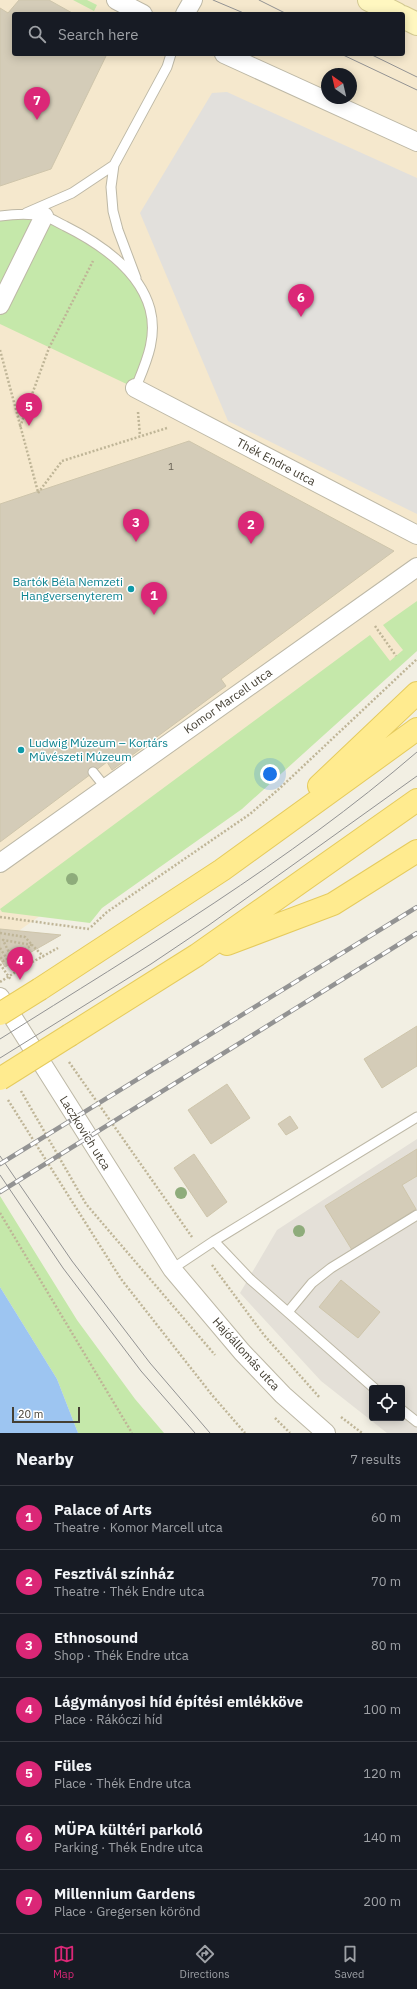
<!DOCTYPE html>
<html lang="en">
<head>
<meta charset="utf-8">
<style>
	body { margin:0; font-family:"IBM Plex Sans",sans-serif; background:#20242c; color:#f1f3f6 }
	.controls { position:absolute; right:12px; bottom:12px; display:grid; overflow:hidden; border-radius:4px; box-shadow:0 2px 10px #0003 }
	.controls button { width:36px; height:36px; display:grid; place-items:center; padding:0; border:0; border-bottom:1px solid #363941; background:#171b24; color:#f1f3f6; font:20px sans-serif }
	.compass { position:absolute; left:321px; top:68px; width:36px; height:36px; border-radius:50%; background:#171b24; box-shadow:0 2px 10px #0003; rotate:326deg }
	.scale { position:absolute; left:12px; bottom:10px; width:68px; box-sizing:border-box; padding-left:4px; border:2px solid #443f33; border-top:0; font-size:11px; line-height:14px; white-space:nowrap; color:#443f33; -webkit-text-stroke:3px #fff; paint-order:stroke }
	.you { position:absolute; left:270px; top:774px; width:14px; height:14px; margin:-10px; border:3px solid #fff; border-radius:50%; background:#1a73e8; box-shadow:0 0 0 6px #1a73e833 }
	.badge { display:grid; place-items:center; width:26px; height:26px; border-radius:50%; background:#db2777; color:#fff; font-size:13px; font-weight:700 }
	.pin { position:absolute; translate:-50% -33px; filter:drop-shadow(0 1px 2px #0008) }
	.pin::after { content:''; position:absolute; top:21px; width:14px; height:12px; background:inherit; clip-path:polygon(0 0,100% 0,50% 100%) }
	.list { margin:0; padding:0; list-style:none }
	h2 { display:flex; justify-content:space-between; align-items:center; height:52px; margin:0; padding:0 16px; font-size:17px }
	h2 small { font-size:13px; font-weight:400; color:#9ea1a6 }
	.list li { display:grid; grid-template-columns:26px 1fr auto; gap:12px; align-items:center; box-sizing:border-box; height:64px; padding:0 16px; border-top:1px solid #363941 }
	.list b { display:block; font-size:15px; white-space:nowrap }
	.list p { margin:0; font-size:13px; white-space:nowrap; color:#9ea1a6 }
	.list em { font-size:13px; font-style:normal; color:#9ea1a6 }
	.icon { flex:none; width:22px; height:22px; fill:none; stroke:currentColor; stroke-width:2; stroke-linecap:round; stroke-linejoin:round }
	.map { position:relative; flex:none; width:417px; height:1433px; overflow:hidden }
	.search { position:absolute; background:#171b24; box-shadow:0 2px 10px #0003; left:12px; right:12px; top:12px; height:44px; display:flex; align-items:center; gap:10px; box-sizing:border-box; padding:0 14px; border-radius:4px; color:#9ea1a6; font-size:15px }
	.sheet { height:500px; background:#171b24 }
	nav { display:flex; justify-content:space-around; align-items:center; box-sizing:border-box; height:56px; border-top:1px solid #363941; background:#171b24; font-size:11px; color:#9ea1a6 }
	nav a { display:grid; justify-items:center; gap:2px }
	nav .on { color:#db2777 }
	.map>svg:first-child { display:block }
</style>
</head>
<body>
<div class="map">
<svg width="417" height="1433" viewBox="0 0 417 1433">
	<rect width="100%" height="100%" fill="#f2efe3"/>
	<path fill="#f5e8cd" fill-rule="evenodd" d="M0 0H417V651L0 944ZM14 14H403V54H14ZM327 74H351V98H327Z"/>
	<path fill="#e4e0d8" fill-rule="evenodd" d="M417 1139V1433H387L321 1381 240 1293 277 1230ZM372 1388H402V1418H372Z"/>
	<path fill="#c5e8aa" d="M73 0H87L97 5 94 11Z
		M25 214 89 238 139 285 152 329 135 388 0 324V216Z
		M417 601V651L242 809 102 908 90 923 2 912 0 909 370 635 390 661 403 650 383 625Z
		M0 1196 77 1320 135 1399 164 1433H78L57 1379 0 1287Z"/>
	<path fill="#e2e0dc" d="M227 92 417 178V514L228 421 140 213 212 93Z"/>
	<path fill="#9dc5f1" d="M0 1287 57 1379 78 1433H0Z"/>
	<path fill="#d4ccb8" stroke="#cec5ab" d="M19 0H49L74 14H14V54H107L51 169 0 186V8L8 13Z
		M189 441 394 551 221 679 226 686 112 770 107 762 0 842V504Z
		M0 929 61 935 5 967 0 959Z
		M417 1026V1066L382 1088 364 1059Z
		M227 1084 250 1118 211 1144 188 1110Z
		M290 1116 298 1128 286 1135 278 1124Z
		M417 1149V1176L402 1185 416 1209 352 1250 325 1206Z
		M194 1154 227 1202 207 1217 174 1168Z
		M341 1280 380 1312 358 1338 319 1307Z"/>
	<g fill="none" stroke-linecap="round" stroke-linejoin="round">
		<g stroke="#bdb8a6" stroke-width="11">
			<path id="lane" d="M26 213 72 193 114 165
				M0 216C14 214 28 213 43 216 50 217 58 223 65 226 99 243 139 269 150 309 157 335 148 358 138 382
				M136 278 118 230 113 211 111 187 114 165 167 67 171 54
				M93 772 105 787
				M214 1241 250 1279 374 1388
				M172 1269 214 1241 417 1117
				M288 1312 312 1283 331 1268 417 1215
				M402 1410 417 1422"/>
		</g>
		<g stroke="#bdb8a6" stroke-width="20">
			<path id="street" d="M116 0 143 14
				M185 14 193 0
				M224 54 417 142
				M0 305 44 216
				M135 388 417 535
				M0 863 417 567
				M0 997 172 1269 242 1352 283 1395 326 1433"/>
		</g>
		<g stroke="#d3c992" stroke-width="24">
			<path id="secondary" d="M369 0 397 14
				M403 17 417 24"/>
		</g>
		<g stroke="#e5cb5e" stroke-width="24">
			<path id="primary" d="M319 786 417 693
				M227 944 333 904 417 851
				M40 989 222 870 417 729
				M70 1035 197 955 417 800"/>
		</g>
		<path stroke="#bfb597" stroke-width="2.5" stroke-dasharray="2 2" stroke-linecap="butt" d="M0 350 38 492
			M138 412 140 436
			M20 427 49 348 93 261
			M38 493 62 461 167 428
			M375 626 396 656
			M0 917 89 929
			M91 927 107 912 250 814 280 788 417 659
			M0 933 25 937 32 945 3 940 18 971
			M0 948 7 959 3 961 0 956
			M11 958 32 945 44 957
			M0 964 11 980
			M25 966 58 948
			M69 1062 192 1237
			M21 1091 86 1204 215 1355
			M8 1100 121 1279 212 1395 245 1433
			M0 1213 132 1433
			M212 1265 264 1335 320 1398
			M341 1417 362 1433
			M275 1418 290 1433"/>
		<use href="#lane" stroke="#fff" stroke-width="9"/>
		<use href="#street" stroke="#fff" stroke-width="18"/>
		<use href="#secondary" stroke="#fff7c0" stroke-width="22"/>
		<use href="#primary" stroke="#ffeb8f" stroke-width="22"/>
		<path stroke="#939393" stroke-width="1" d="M213 0 246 14
			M259 0 287 14
			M341 54 417 90
			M370 54 417 77
			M0 1039C143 949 289 862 417 752
			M0 1058 151 964 209 925 417 776
			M0 1156 72 1261 150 1363 210 1433
			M0 1175 63 1268 141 1371 195 1433"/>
		<g stroke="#939393" stroke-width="4.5">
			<path id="rail" d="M0 1164 417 907
				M0 1192 417 933"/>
		</g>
		<use href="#rail" stroke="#fff" stroke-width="3" stroke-dasharray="9" stroke-linecap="butt"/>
		<g stroke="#e5cb5e" stroke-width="24" stroke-linecap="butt">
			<path id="primary-bridge" d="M0 1014 40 989
				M0 1079 70 1035"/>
		</g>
		<path stroke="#bfb597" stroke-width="2.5" stroke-dasharray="2 2" stroke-linecap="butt" d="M0 982 25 966"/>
		<use href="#primary-bridge" stroke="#ffeb8f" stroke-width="22"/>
	</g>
	<g fill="#8eac7b">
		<circle cx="72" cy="879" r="6"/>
		<circle cx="181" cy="1193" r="6"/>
		<circle cx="299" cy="1231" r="6"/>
	</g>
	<g fill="#0f9aa8" stroke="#fff" stroke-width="1.5">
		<circle cx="131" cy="589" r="4"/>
		<circle cx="21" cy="750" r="4"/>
	</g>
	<g text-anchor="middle" stroke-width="3" stroke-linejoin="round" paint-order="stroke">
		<g font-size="10" fill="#686254">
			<text x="171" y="470">1</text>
		</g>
		<g font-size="12" fill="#443f33" stroke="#fff">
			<text transform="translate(276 462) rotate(28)" y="4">Thék Endre utca</text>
			<text transform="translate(228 701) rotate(-35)" y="4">Komor Marcell utca</text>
			<text transform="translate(85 1133) rotate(58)" y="4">Laczkovich utca</text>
			<text transform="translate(246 1354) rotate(48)" y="4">Hajóállomás utca</text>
		</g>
		<g font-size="12" fill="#0d838f" stroke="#fff" text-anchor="end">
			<text x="123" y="586">Bartók Béla Nemzeti<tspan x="123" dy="14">Hangversenyterem</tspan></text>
			<text x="29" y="747" text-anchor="start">Ludwig Múzeum – Kortárs<tspan x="29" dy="14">Művészeti Múzeum</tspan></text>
		</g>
	</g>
</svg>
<div class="controls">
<button><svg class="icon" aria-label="locate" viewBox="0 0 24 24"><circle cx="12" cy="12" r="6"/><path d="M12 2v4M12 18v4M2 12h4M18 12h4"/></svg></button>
</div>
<svg class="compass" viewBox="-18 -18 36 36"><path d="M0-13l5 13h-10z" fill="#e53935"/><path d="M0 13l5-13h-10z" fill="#9ea1a6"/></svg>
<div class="scale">20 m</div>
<div class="you"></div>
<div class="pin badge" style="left:154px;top:615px">1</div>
<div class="pin badge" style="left:251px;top:544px">2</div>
<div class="pin badge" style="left:136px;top:542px">3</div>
<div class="pin badge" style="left:20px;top:980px">4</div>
<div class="pin badge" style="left:29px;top:426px">5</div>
<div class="pin badge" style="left:301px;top:317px">6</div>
<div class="pin badge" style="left:37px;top:120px">7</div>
<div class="search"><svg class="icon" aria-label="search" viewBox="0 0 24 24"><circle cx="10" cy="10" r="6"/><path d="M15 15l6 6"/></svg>Search here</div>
</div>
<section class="sheet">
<h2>Nearby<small>7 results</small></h2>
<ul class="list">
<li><span class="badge">1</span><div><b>Palace of Arts</b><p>Theatre · Komor Marcell utca</p></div><em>60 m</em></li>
<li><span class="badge">2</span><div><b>Fesztivál színház</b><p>Theatre · Thék Endre utca</p></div><em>70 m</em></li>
<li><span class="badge">3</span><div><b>Ethnosound</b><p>Shop · Thék Endre utca</p></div><em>80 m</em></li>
<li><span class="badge">4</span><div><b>Lágymányosi híd építési emlékköve</b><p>Place · Rákóczi híd</p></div><em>100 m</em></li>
<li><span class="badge">5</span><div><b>Füles</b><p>Place · Thék Endre utca</p></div><em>120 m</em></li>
<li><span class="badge">6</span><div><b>MÜPA kültéri parkoló</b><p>Parking · Thék Endre utca</p></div><em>140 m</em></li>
<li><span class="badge">7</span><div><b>Millennium Gardens</b><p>Place · Gregersen körönd</p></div><em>200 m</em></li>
</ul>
</section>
<nav>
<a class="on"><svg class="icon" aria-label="map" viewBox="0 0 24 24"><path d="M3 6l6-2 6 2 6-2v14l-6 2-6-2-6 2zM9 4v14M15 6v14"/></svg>Map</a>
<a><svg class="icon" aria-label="directions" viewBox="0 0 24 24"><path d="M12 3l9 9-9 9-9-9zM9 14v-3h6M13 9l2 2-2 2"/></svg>Directions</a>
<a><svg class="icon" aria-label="saved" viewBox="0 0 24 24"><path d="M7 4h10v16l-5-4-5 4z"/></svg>Saved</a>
</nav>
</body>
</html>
